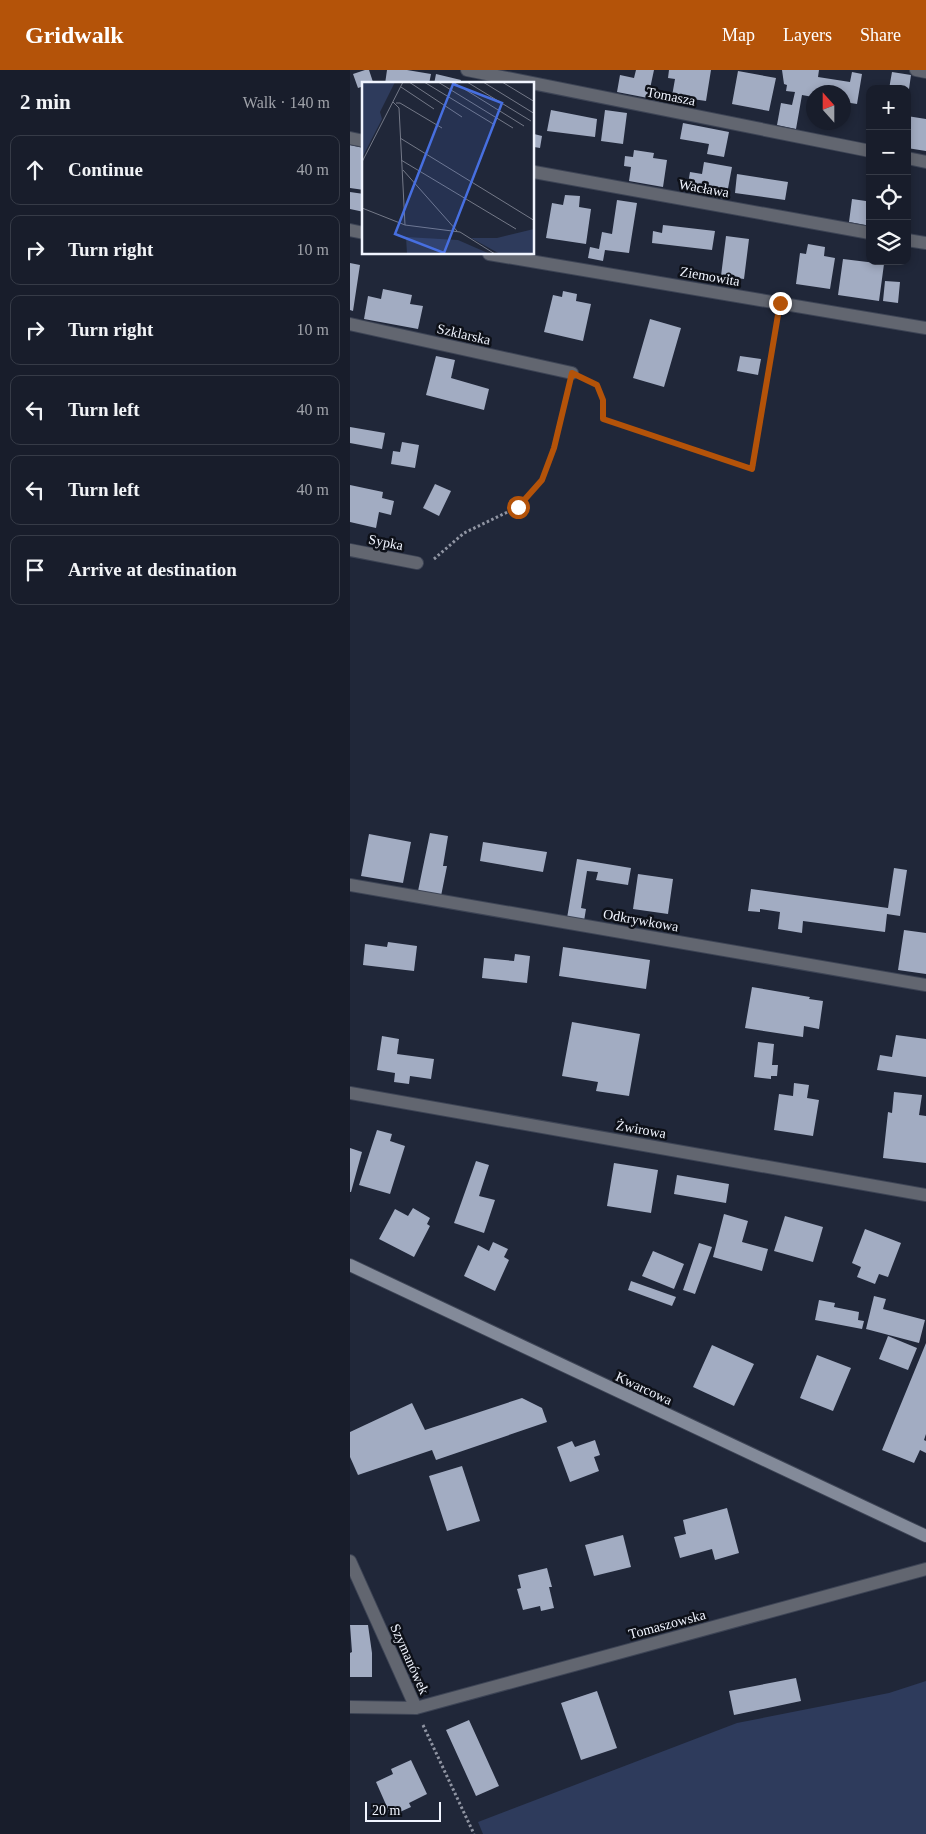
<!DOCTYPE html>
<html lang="en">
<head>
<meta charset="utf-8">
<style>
	body { margin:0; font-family:"Times New Roman",serif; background:#252a37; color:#f1f3f6 }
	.controls { position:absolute; right:15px; top:15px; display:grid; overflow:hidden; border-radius:10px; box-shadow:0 2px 8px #0003 }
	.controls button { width:45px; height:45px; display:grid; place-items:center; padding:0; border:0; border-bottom:1px solid #363b47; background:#181d2b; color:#f1f3f6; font:25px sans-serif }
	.compass { position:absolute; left:456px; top:15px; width:45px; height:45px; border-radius:50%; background:#181d2b; box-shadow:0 2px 8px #0003; rotate:339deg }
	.scale { position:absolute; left:15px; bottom:12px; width:76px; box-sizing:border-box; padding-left:5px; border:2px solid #f1f5ff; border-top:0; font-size:14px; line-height:18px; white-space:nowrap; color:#f1f5ff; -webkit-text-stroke:4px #0d1018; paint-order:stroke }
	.stop { position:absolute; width:15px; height:15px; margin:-11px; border:4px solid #b45309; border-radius:50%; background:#fff }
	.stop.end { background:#b45309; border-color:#fff; box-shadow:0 1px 5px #0008 }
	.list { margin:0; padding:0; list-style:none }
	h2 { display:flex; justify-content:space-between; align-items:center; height:65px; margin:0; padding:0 20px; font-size:21px }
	h2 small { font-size:16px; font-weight:400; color:#9fa2a9 }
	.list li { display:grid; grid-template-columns:32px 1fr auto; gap:15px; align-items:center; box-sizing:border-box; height:70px; margin:0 10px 10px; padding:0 10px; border:1px solid #363b47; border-radius:10px }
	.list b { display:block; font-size:19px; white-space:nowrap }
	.list em { font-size:16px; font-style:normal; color:#9fa2a9 }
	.icon { flex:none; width:28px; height:28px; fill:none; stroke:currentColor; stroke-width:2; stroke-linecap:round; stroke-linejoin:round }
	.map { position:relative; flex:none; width:576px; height:1764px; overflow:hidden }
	header { display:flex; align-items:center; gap:30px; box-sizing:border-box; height:70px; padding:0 25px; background:#b45309; color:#fff }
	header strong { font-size:24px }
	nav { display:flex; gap:28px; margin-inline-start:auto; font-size:18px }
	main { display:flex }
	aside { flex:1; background:#181d2b }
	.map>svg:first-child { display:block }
</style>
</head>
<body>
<header>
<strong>Gridwalk</strong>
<nav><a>Map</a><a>Layers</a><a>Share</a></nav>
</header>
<main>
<aside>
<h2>2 min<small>Walk · 140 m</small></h2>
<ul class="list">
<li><svg class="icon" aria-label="ahead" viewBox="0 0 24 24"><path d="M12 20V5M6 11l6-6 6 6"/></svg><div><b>Continue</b></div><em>40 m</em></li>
<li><svg class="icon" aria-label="right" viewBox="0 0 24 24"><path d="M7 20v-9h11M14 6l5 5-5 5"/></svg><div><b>Turn right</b></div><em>10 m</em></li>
<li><svg class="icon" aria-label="right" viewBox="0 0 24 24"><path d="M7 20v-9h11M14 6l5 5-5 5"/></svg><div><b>Turn right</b></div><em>10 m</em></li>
<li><svg class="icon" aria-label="left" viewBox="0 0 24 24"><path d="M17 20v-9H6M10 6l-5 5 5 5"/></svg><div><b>Turn left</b></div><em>40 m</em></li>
<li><svg class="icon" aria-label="left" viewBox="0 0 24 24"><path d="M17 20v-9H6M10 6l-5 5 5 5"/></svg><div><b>Turn left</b></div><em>40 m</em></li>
<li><svg class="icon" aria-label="arrive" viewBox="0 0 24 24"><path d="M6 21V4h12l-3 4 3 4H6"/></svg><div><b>Arrive at destination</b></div></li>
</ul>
</aside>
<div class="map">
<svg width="576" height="1764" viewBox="0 0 576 1764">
	<rect width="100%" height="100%" fill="#202739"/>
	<path fill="#2e3b5c" d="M576 1611V1764H133L128 1752 387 1653 539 1623Z"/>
	<path fill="#a2acc2" d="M15 0H19L23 12 14 14V16L8 18 3 4Z
		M37 0H57L81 4 79 14H35Z
		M286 0H304L298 28 267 22 270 5 284 8Z
		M319 0H361L356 31 322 26 325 9 318 8Z
		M432 0H469L468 7 500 12 502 2 512 4 507 34 494 32V22H463V27L452 25 446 59 427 55 431 33 442 35 445 22 436 21 437 15 434 14Z
		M388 1 426 8 419 41 382 34Z
		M542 2 561 5 559 19H539Z
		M86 4 111 10 110 14H84Z
		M201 40 247 49 245 67 197 61Z
		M255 40 277 43 273 74 251 71Z
		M557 46 576 49V81L557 78Z
		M333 53 379 62 374 87 357 84 359 74 330 69Z
		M184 64 192 66 190 78 184 77Z
		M0 75 14 78V120L0 118Z
		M284 80 304 83 303 88 317 90 313 117 279 111 281 97 274 96 275 86 283 87Z
		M354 92 382 97 376 129 348 124 349 116 338 114 340 102 352 104Z
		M387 104 438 112 435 130 385 123Z
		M0 122 14 124V142L0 139Z
		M517 124H520V156L499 152 502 129 516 131Z
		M215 125 230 126 229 137 241 139 236 174 196 168 202 133 213 135Z
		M267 130 287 133 279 183 255 180 253 191 238 188 240 177 249 179 252 162 262 164Z
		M313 155 365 161 362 180 302 173 303 161 312 163Z
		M376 166 399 169 394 209 371 206Z
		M458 174 475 177 474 186 485 188 480 219 446 214 450 183 456 184Z
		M493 189 534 194 529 231 488 225Z
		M0 193 10 195 3 241 0 240Z
		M535 211 550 212 548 233 533 231Z
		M33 219 62 225 60 234 73 236 68 259 14 249 18 226 31 229Z
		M213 221 227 224 226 231 241 234 233 271 194 262 203 225 212 227Z
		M300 249 331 258 314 317 283 308Z
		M86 286 105 290 101 308 139 319 134 340 76 325Z
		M390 286 411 289 408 305 387 301Z
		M0 357 35 363 32 379 0 373Z
		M52 372 69 375 65 398 41 394 43 381 50 382Z
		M85 414 101 421 89 446 73 438Z
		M0 415 33 422 32 428 44 431 41 445 29 442 26 458 0 452Z
		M80 763 98 766 93 796H97L91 826 68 821Z
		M19 764 61 772 53 813 11 806Z
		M133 772 197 782 193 802 130 791Z
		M227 789 281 798 278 815 246 810 248 802 237 801 231 838 236 839 234 851 217 848Z
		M544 798 557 800 550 846 537 844 535 862 453 851 452 863 428 859 430 842 410 839V842L398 841 401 819 538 838Z
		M288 804 323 809 318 844 283 839Z
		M554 860 576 863V904L548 900Z
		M38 872 67 876 64 901 13 895 15 874 37 877Z
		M213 877 300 890 296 919 209 906Z
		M165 884 180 886 177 913 132 908 134 888 164 891Z
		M402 917 460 927 459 929 473 931 469 959 454 956 453 967 395 958Z
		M222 952 290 964 279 1026 246 1021 248 1012 212 1006Z
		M546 965 576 969V1007L527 1000 530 985 542 987Z
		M32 966 49 969 47 984 84 989 81 1009 60 1006 59 1014 44 1012 45 1003 27 1000Z
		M408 972 424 974 422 995H428L427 1006H421V1009L404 1007Z
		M444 1013 459 1015 457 1028 469 1030 463 1066 424 1060 429 1024 443 1026Z
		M544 1022 572 1025 569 1045 576 1046V1093L533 1088 538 1042 542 1043Z
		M27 1060 42 1064 40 1071 55 1076 40 1124 9 1115Z
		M0 1078 12 1082 1 1122H0Z
		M126 1091 139 1095 129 1126 145 1130 134 1163 104 1153Z
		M264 1093 308 1100 301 1143 257 1136Z
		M327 1105 379 1114 376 1133 324 1124Z
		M63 1138 80 1148 77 1154 80 1156 64 1187 29 1169 45 1139 58 1146Z
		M374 1144 398 1151 392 1172 418 1179 412 1201 363 1187Z
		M435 1146 473 1157 463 1192 424 1181Z
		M515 1159 551 1173 538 1207 529 1204 525 1214 507 1207 511 1197 502 1193Z
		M143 1172 158 1179 154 1187 159 1190 145 1221 114 1206 128 1175 139 1181Z
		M349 1173 362 1177 345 1224 333 1220Z
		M303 1181 334 1194 324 1219 292 1206Z
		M281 1211 326 1227 322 1236 278 1220Z
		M524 1226 536 1229 533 1239 575 1250 569 1273 516 1259Z
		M469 1230 485 1233 484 1237 509 1242 508 1250 514 1251 512 1259 465 1250Z
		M538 1266 567 1278 558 1300 529 1289Z
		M576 1273V1364L574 1370 576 1371V1383L570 1380 564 1393 532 1380Z
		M362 1275 404 1294 384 1336 343 1317Z
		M467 1285 501 1298 483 1341 450 1328Z
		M172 1328 192 1338 197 1352 86 1390 82 1380 8 1405 0 1387V1362L62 1333 75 1360Z
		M245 1370 250 1385 244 1387 249 1401 220 1412 207 1377 222 1371 225 1377Z
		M112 1396 130 1451 97 1461 79 1406Z
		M377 1438 389 1483 365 1490 362 1479 330 1488 324 1467 336 1464 333 1450Z
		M273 1465 281 1497 244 1506 235 1475Z
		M197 1498 202 1517H199L204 1538 191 1541 190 1536 173 1540 167 1519 171 1518 168 1505Z
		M0 1555H18L22 1583V1607H0V1583L2 1582Z
		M446 1608 451 1631 384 1645 379 1621Z
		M247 1621 267 1678 231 1690 211 1633Z
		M119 1650 149 1716 126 1726 96 1660Z
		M61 1690 77 1724 59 1733 61 1737 41 1746 26 1712 43 1704 41 1699Z"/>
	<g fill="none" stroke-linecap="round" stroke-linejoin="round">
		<g stroke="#3d4455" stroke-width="14">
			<path id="street" d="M117 0 520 81
				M566 0 576 2
				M0 68 14 71
				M557 88 576 92
				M184 102 520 163
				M0 160 14 163
				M557 170 576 173
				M139 184 576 258
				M0 254 222 303
				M0 480 67 493
				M0 815 576 915
				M0 1023 576 1125
				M0 1491 66 1638
				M0 1637 66 1638 576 1499"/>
		</g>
		<g stroke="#3d4455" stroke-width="14">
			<path id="secondary" d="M0 1195 576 1466"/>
		</g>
		<path stroke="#9095a3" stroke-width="3" stroke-dasharray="2.5 2.5" stroke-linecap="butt" d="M238 311 247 315 253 330V349L403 399 427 252
			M84 489 114 463 168 437 192 410 203 378 217 321
			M73 1655 124 1764"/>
		<use href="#street" stroke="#626670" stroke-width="12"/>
		<use href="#secondary" stroke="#838a99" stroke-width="12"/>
	</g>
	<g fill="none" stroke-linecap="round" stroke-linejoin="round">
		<path stroke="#b45309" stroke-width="6" d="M168 437 192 410 204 378 222 303 247 315 253 330V349L402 399 430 233"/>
	</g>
	<g text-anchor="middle" stroke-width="5" stroke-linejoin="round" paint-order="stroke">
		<g font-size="14" fill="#f1f5ff" stroke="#0d1018">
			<text transform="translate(321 26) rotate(11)" y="5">Tomasza</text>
			<text transform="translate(354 118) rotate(10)" y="5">Wacława</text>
			<text transform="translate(360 206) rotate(10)" y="5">Ziemowita</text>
			<text transform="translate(114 264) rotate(13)" y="5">Szklarska</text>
			<text transform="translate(36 472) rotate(11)" y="5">Sypka</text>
			<text transform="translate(291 850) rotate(10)" y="5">Odkrywkowa</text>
			<text transform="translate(291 1059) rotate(10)" y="5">Żwirowa</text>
			<text transform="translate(294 1318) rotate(25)" y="5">Kwarcowa</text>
			<text transform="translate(317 1554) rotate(-15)" y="5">Tomaszowska</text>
			<text transform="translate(60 1589) rotate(66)" y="5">Szymanówek</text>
		</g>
	</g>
	<g transform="translate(12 12)">
		<rect width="172" height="172" fill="#202739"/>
		<path d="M0 0H33L18 30 20 37 0 76ZM172 147V172H138L109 156H135ZM44 155 96 158 128 172H45Z" fill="#2e3b5c"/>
		<path fill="none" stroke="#747988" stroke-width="1" d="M47 0 100 35M62 0 133 43M76 0 151 46M87 0H110M91 0 162 44M105 0 169 39M121 0 173 32M140 0 173 20M39 5 72 27M31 20 37 26 43 143M34 21H38L80 46M38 56 173 139M39 78 154 147M0 80 41 0M41 88 95 149M0 126 43 143 98 150 133 172"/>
		<path fill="#476fe0" fill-opacity="0.15" stroke="#476fe0" stroke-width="2.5" d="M91 2 140 21 82 171 33 152Z"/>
		<rect width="172" height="172" fill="none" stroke="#f1f5ff" stroke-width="2.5"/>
	</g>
</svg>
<div class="controls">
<button>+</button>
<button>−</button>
<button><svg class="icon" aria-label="locate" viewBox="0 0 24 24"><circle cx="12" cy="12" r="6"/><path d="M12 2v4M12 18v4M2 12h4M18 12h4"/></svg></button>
<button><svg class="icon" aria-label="layers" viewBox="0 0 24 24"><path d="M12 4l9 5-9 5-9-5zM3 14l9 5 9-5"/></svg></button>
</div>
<svg class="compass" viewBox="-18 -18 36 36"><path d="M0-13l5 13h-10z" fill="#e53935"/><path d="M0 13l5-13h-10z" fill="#9fa2a9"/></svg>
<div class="scale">20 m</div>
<div class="stop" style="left:168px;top:437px"></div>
<div class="stop end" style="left:430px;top:233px"></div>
</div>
</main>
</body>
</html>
